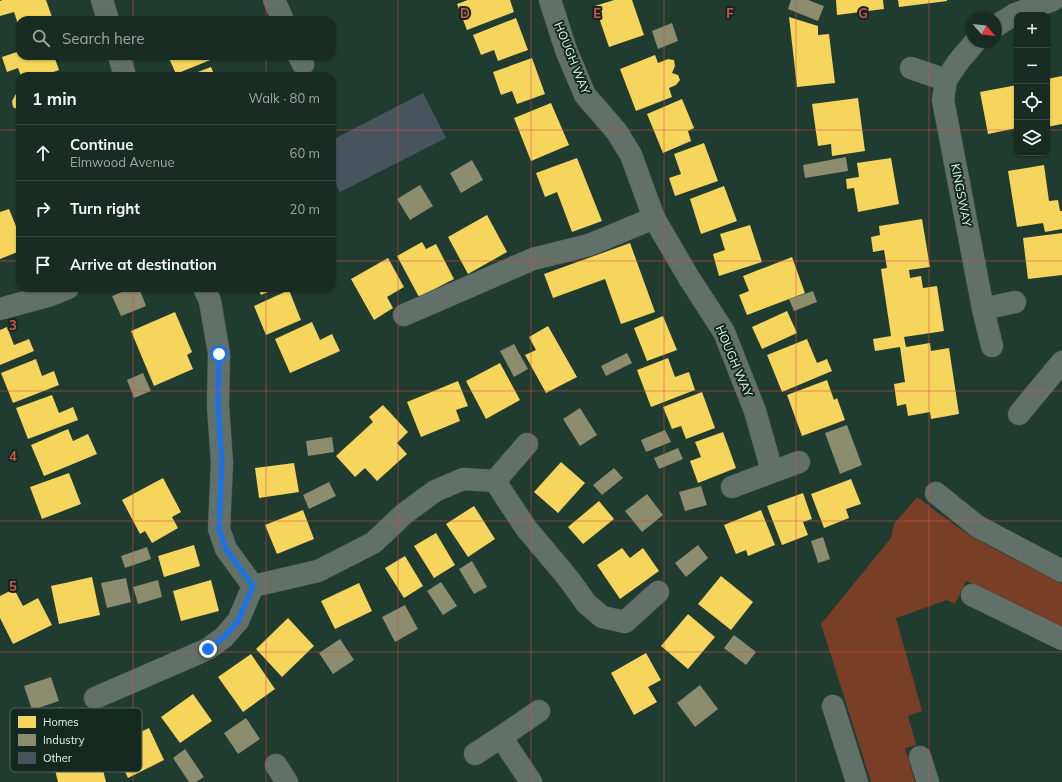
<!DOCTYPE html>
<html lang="en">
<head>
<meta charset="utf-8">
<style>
	body { margin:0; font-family:Mulish,sans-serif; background:#253831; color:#f1f3f6 }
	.controls { position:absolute; right:12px; top:12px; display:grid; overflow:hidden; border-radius:8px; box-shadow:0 1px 3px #0004 }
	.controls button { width:36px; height:36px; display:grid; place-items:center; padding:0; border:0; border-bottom:1px solid #364841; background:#182c24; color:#f1f3f6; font:20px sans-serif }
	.compass { position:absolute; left:966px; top:12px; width:36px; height:36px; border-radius:50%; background:#182c24; box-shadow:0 1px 3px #0004; rotate:118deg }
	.stop { position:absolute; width:12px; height:12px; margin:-9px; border:3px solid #1a73e8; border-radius:50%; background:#fff }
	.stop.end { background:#1a73e8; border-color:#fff; box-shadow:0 1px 4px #0008 }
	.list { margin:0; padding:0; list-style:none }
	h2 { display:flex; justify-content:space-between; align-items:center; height:52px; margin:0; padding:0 16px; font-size:17px }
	h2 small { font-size:13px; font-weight:400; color:#9fa7a6 }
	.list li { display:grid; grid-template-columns:26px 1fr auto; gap:12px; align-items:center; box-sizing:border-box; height:56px; padding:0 16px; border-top:1px solid #364841 }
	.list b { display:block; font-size:15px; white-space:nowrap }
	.list p { margin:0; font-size:13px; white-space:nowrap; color:#9fa7a6 }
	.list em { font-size:13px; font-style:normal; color:#9fa7a6 }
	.icon { flex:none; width:22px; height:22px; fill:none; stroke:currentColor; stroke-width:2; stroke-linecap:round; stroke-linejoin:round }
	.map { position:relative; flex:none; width:1062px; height:782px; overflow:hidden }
	.search { position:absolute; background:#182c24; box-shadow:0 1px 3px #0004; left:16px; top:16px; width:320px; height:44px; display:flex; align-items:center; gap:10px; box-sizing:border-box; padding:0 14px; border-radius:12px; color:#9fa7a6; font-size:15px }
	.panel { position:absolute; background:#182c24; box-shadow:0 1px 3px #0004; left:16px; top:72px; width:320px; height:220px; border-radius:12px }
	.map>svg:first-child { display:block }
</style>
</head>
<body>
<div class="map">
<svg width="1062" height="782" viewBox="0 0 1062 782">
	<rect width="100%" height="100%" fill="#203b30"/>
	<path fill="#783f26" d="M917 497C938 512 958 529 980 541 1007 557 1036 568 1062 584V628L966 581 955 604 947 600 896 618 922 711 908 716 916 745 905 748 915 782H871L821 624 891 538 894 524Z"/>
	<path fill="#f6d55c" d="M2 0H46L53 20H20V30L14 12 0 16V1Z
		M468 0H510L514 12 467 30 457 4Z
		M614 0H632L644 35 609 47 595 6Z
		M836 0H883L884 9 837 15Z
		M898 0H947V1L899 7Z
		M789 17 818 26V35L829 34 835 83 797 87Z
		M516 18 528 50 498 61 494 50 481 55 473 35Z
		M20 51V56H54L59 70 43 76H21L18 68 7 72 2 57Z
		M655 55 658 63 668 59 674 60 675 66 672 73 678 75 680 80 676 85 669 88 672 97 636 111 620 69Z
		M168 56H220L176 74Z
		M532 58 545 94 517 104 512 91 501 95 493 72Z
		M211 67 215 76H187Z
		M1062 76V124L1047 127V79Z
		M1017 85V128L988 134 980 92Z
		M20 92V109L18 110 13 107 12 101 16 94Z
		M858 98 865 151 832 156 831 144 818 146 812 104Z
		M682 99 694 128 688 131 691 141 663 153 647 114Z
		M551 103 569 145 531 161 514 118Z
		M704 143 718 181 675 196 669 178 681 174 674 154Z
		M577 158 602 221 572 232 557 192 545 197 536 173Z
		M891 158 899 204 858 212 854 188 847 189 846 179 859 177 857 163Z
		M1044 165 1049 201 1058 200 1060 211H1062V229L1045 232 1043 223 1017 227 1008 171Z
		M724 186 737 221 701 234 690 199Z
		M9 209 20 236V251L0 259V212Z
		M487 215 507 252 468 274 448 237Z
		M922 219 930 267 909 270 910 278 921 276 923 288 937 286 944 331 904 337 906 347 930 343 931 351 949 348 959 414 931 419 930 412 908 416 906 404 897 406 894 384 905 382 900 347 875 351 873 339 891 336 881 269 887 268 884 250 873 252 871 237 880 235 879 226Z
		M750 225 762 262 719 276 713 254 725 250 720 234Z
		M1062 233V275L1028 279 1023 238Z
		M422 242 426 249 436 244 454 279 419 297 397 256Z
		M630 243 655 312 621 324 605 279 553 298 544 274Z
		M792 257 805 293 747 315 739 295 749 291 743 276Z
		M388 258 404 287 387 297 393 308 374 320 351 279Z
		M258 288H277L261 295Z
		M289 290 301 320 266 335 254 306Z
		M787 311 797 333 762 349 752 327Z
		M175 312 192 352 187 355 193 369 154 386 131 331Z
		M663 316 677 350 647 361 634 328Z
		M312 322 320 340 332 334 340 351 290 373 275 339Z
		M548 326 577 377 546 393 525 355 536 350 529 337Z
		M7 327 14 345 29 339 34 351 0 365V330Z
		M807 339 817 363 827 359 832 371 782 392 767 355Z
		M668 358 675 377 689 372 695 390 651 407 637 370Z
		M36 359 42 376 54 371 59 385 13 403 1 373Z
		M500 363 520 400 486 419 466 381Z
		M827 380 834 400 837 398 845 420 802 436 787 395Z
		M458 381 468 406 456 410 460 421 421 437 407 402Z
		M702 392 715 428 686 439 681 426 672 429 663 407Z
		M52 395 59 413 73 407 78 420 28 439 16 408Z
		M383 405 408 432 397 443 407 454 377 481 365 468 355 477 336 456 373 422 369 417Z
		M68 429 73 441 88 434 97 454 44 476 31 445Z
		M723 432 736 468 698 483 690 461 701 457 695 442Z
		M561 462 585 483 558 513 534 492Z
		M294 463 299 492 259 498 255 468Z
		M69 473 81 504 42 519 30 487Z
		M163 478 181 512 172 517 178 528 152 543 145 531 140 534 122 500Z
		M851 479 861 504 846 509 849 518 824 528 811 494Z
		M803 493 812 519 803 522 808 535 782 545 767 506Z
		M599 501 614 519 583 544 568 527Z
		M474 506 495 539 468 557 446 524Z
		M303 510 314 539 277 554 265 525Z
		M761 510 775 545 748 556 746 550 736 554 724 525Z
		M436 533 455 565 434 578 414 546Z
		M194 545 200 566 164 577 158 556Z
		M622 548 630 558 643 548 659 571 620 599 597 565Z
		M405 556 423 586 404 598 385 568Z
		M721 576 753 602 731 630 698 604Z
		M92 577 100 615 59 624 51 586Z
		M211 580 219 611 181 621 173 591Z
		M359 583 372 611 335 629 321 601Z
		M14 589 23 606 38 598 52 625 13 644 0 618V596Z
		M688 614 715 637 688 669 661 646Z
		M288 618 314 646 282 677 256 649Z
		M646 653 661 680 648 687 657 702 634 715 611 673Z
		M251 654 275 689 243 712 218 677Z
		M193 694 212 721 180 743 161 717Z
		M149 728 164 760 128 778 113 745Z
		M99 754 106 782H58L54 766Z"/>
	<path fill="#8c8c6e" d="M791 0H808L824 6 818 21 788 9Z
		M672 23 678 41 658 49 652 31Z
		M846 157 848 171 805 178 803 165Z
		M472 160 483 180 461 193 450 173Z
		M420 185 433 206 410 220 397 199Z
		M132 288H139L146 306 121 316 112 296Z
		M813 291 817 302 794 311 789 299Z
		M514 344 528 369 514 377 500 351Z
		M627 353 632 363 606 376 601 366Z
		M143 373 151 391 134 398 127 380Z
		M580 408 597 435 580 446 563 419Z
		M847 425 862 465 840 474 825 433Z
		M665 430 671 442 646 452 641 440Z
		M332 437 334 452 308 456 306 441Z
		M678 448 683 459 659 469 654 458Z
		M614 468 623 478 602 495 593 485Z
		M329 482 336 496 309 509 303 495Z
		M701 486 707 505 685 511 679 492Z
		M647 494 663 515 642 532 625 511Z
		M823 537 830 559 818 563 811 541Z
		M698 545 708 558 686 577 675 563Z
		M147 547 151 559 125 568 121 556Z
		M472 561 487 587 474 594 459 569Z
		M126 578 131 602 107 608 101 583Z
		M158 580 162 597 138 604 133 587Z
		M441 582 457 606 443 615 427 591Z
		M405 605 418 629 395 642 382 617Z
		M734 635 756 652 746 665 724 648Z
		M340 639 354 660 333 674 319 653Z
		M51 677 59 701 32 710 24 686Z
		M700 685 718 709 695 727 677 703Z
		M62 707 70 734 43 742 35 715Z
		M246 718 260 739 238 754 224 733Z
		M185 749 204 777 196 782H189L173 758Z"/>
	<path fill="#48545d" d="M423 93 446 138 340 192 332 176V140Z"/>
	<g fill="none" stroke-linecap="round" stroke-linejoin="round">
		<g stroke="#41574d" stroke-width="23">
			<path id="minor" d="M102 0 108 20
				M274 0 283 20
				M550 0 566 50 585 95 617 132 631 155 654 218 689 278 724 332 755 411 772 471
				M996 26 1015 14 1053 0
				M975 42 958 62 946 80 943 100 983 309 992 346
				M119 56 125 76
				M299 56 303 64
				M911 68 946 80
				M204 288 210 301 219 354 218 406 222 463 219 529 226 549 253 586 318 571 373 543 405 513 435 491 463 479 495 481 526 528 568 578 586 603 602 617 625 622 658 592
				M0 309 48 296 68 288
				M983 309 1015 302
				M404 315 533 259 589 245 654 218
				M1019 414 1062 362
				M495 481 527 444
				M732 487 799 462
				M936 493 977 526 1062 571
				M972 595 1062 639
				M95 698 208 649 224 637 238 621 253 586
				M833 706 857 782
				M475 754 501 737
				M920 757 928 782
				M276 765 287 782
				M531 782 501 737 539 711"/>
		</g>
		<use href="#minor" stroke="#617068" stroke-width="22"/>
	</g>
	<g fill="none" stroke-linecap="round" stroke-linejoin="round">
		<path stroke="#1a73e8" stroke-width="5" d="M208 649 224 637 238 621 253 586 226 549 219 529 222 462 218 406 219 354"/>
	</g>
	<path fill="none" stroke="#d8524f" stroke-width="1" stroke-opacity="0.55" d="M133 0V20M266 0V20M398 0V782M531 0V782M664 0V782M796 0V782M929 0V782M133 56V76M266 56V76M0 130H20M332 130H1017M1047 130H1062M0 261H20M332 261H1062M133 288V782M266 288V782M0 391H1062M0 521H1062M0 652H1062"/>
	<g text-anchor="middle" stroke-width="4" stroke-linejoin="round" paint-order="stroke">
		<g font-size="12" fill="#dff9eb" stroke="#13281e">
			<text transform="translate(572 58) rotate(68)" y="4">HOUGH WAY</text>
			<text transform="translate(961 195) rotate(79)" y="4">KINGSWAY</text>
			<text transform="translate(734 361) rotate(67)" y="4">HOUGH WAY</text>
		</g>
	</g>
	<rect x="10" y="708" width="132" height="64" rx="6" fill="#13281e" stroke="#50675c" stroke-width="1"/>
	<rect x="18" y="716" width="18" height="12" fill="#f6d55c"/>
	<rect x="18" y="734" width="18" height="12" fill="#8c8c6e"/>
	<rect x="18" y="752" width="18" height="12" fill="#48545d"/>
	<g font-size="11" fill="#dff9eb">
		<text x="43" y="726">Homes</text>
		<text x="43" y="744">Industry</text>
		<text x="43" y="762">Other</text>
	</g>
	<g font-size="13" text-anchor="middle" font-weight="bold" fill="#d8524f" stroke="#13281e" stroke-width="4" stroke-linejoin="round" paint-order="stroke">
		<text x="465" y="18">D</text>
		<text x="597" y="18">E</text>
		<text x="730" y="18">F</text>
		<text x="863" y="18">G</text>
		<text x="13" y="330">3</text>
		<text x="13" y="461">4</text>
		<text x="13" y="591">5</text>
	</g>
</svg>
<div class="controls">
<button>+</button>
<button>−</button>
<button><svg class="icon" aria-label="locate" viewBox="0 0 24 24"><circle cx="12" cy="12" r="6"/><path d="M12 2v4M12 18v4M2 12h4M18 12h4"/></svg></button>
<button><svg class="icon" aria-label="layers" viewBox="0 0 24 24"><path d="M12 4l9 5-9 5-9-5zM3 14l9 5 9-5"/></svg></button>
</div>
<svg class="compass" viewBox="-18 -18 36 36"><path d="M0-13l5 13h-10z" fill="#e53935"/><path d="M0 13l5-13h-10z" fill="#9fa7a6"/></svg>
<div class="stop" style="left:219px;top:354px"></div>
<div class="stop end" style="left:208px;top:649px"></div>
<div class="search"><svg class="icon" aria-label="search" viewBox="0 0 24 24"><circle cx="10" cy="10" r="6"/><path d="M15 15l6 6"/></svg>Search here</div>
<section class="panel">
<h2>1 min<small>Walk · 80 m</small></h2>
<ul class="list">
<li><svg class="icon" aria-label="ahead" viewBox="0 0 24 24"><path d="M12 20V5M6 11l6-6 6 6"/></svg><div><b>Continue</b><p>Elmwood Avenue</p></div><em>60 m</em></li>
<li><svg class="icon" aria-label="right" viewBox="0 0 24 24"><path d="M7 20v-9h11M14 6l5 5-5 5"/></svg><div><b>Turn right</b></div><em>20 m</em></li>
<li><svg class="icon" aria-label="arrive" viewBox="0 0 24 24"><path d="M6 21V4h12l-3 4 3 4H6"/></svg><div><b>Arrive at destination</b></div></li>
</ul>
</section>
</div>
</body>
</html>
